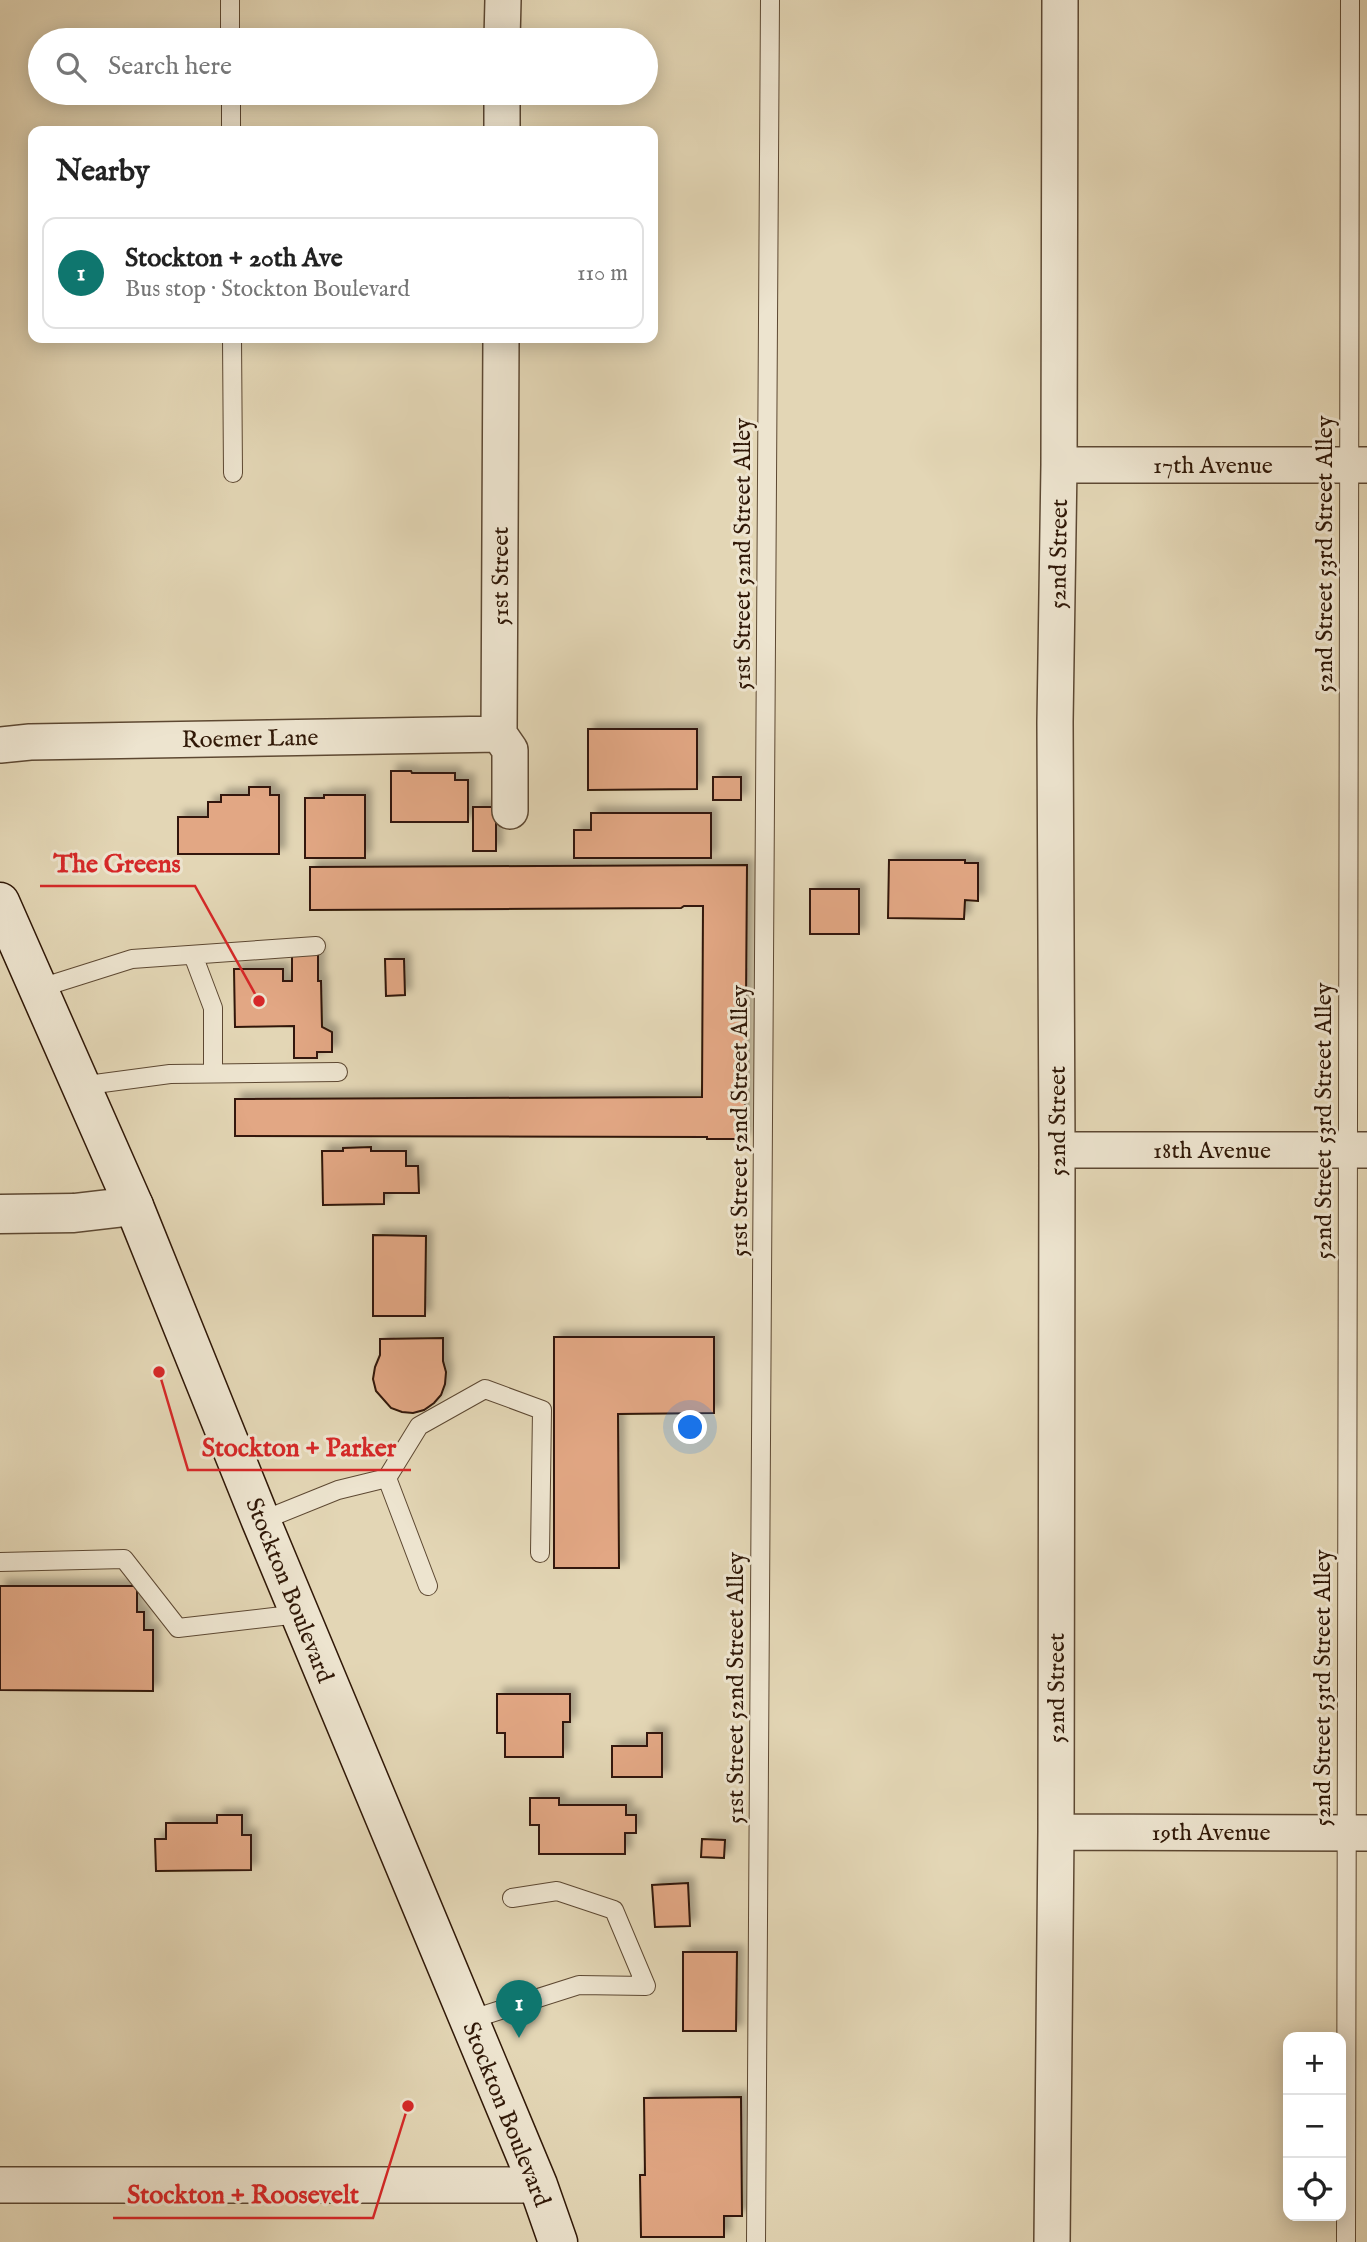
<!DOCTYPE html>
<html lang="en">
<head>
<meta charset="utf-8">
<style>
	body { margin:0; font-family:"IM FELL English",serif; background:#f6f6f6; color:#222 }
	.controls { position:absolute; right:21px; bottom:21px; display:grid; overflow:hidden; border-radius:14px; box-shadow:0 4px 18px #0003 }
	.controls button { width:63px; height:63px; display:grid; place-items:center; padding:0; border:0; border-bottom:2px solid #e0e0e0; background:#fff; color:#222; font:35px sans-serif }
	.you { position:absolute; left:691px; top:1428px; width:24px; height:24px; margin:-18px; border:5px solid #fff; border-radius:50%; background:#1a73e8; box-shadow:0 0 0 10px #1a73e833 }
	.badge { display:grid; place-items:center; width:46px; height:46px; border-radius:50%; background:#0f766e; color:#fff; font-size:23px; font-weight:700 }
	.pin { position:absolute; translate:-50% -58px; filter:drop-shadow(0 2px 4px #0008) }
	.pin::after { content:''; position:absolute; top:37px; width:24px; height:21px; background:inherit; clip-path:polygon(0 0,100% 0,50% 100%) }
	.list { margin:0; padding:0; list-style:none }
	h2 { display:flex; justify-content:space-between; align-items:center; height:91px; margin:0; padding:0 28px; font-size:30px }
	h2 small { font-size:23px; font-weight:400; color:#767676 }
	.list li { display:grid; grid-template-columns:46px 1fr auto; gap:21px; align-items:center; box-sizing:border-box; height:112px; margin:0 14px 14px; padding:0 14px; border:2px solid #e0e0e0; border-radius:14px }
	.list b { display:block; font-size:26px; white-space:nowrap }
	.list p { margin:0; font-size:23px; white-space:nowrap; color:#767676 }
	.list em { font-size:23px; font-style:normal; color:#767676 }
	.icon { flex:none; width:38px; height:38px; fill:none; stroke:currentColor; stroke-width:2; stroke-linecap:round; stroke-linejoin:round }
	.map { position:relative; flex:none; width:1367px; height:2242px; overflow:hidden }
	.search { position:absolute; background:#fff; box-shadow:0 4px 18px #0003; left:28px; top:28px; width:630px; height:77px; display:flex; align-items:center; gap:18px; box-sizing:border-box; padding:0 24px; border-radius:38px; color:#767676; font-size:26px }
	.panel { position:absolute; background:#fff; box-shadow:0 4px 18px #0003; left:28px; top:126px; width:630px; height:217px; border-radius:14px }
	.map>svg:first-child { display:block }
</style>
</head>
<body>
<div class="map">
<svg width="1367" height="2242" viewBox="0 0 1367 2242">
	<defs>
		<filter id="shadow"><feDropShadow dx="6" dy="-6" stdDeviation="3.5" flood-color="#0004"/></filter>
	</defs>
	<rect width="100%" height="100%" fill="#e3d6b5"/>
	<filter id="stains"><feTurbulence type="fractalNoise" baseFrequency=".00286" numOctaves="4"/><feColorMatrix values="0 0 0 0 .2 0 0 0 0 .09 0 0 0 0 .02 0 0 0 .5 -.17"/></filter>
	<radialGradient id="worn" r=".72"><stop offset=".6" stop-color="#630" stop-opacity="0"/><stop offset="1" stop-color="#630" stop-opacity=".3"/></radialGradient>
	<path fill="#e2a784" stroke="#301807" stroke-width="2" filter="url(#shadow)" d="M588 729H697V789L588 790Z
		M391 771H411L412 773H455V780H468V822H391Z
		M713 777H741V800H713Z
		M249 787H270V795H279V854H178V817H208V802H221V795H249Z
		M324 795H365V858H305V798H324Z
		M473 807H496V851H473Z
		M591 813H711V858H574V830H591Z
		M889 860H965V863H978V901L965 900 964 919 888 918Z
		M747 865 745 1139H707V1137L235 1136V1099L702 1097 703 906H684L681 908 310 910V867Z
		M810 889H859V934H810Z
		M318 950V981H321L322 1027 332 1032V1052H317V1058H294V1026L235 1027 234 969H283V981H292V951Z
		M385 959H404L405 995 386 996Z
		M371 1147V1151H406V1166H418L419 1193H384V1204L323 1205 322 1151H343V1148Z
		M373 1235 426 1236 425 1316H373Z
		M554 1337H714V1413L618 1414 619 1568H554Z
		M443 1338V1361L446 1372 445 1384 441 1395 434 1403 424 1410 413 1413 402 1412 391 1408 376 1391 373 1379 375 1367 380 1355V1339Z
		M0 1586H137V1612H144V1630H153V1691L0 1690Z
		M497 1694H570V1722H563V1757H505V1733H497Z
		M647 1733H662V1777H612V1746H647Z
		M530 1798H559V1805H626V1815H636V1833H625V1854H539V1825H530Z
		M217 1815H242V1835H251V1870L156 1871 155 1839H166V1823H217Z
		M702 1839 725 1840 724 1858 701 1857Z
		M688 1883 690 1926 655 1927 652 1885Z
		M683 1952H737L736 2031H683Z
		M741 2097 742 2216H724V2237H641L640 2175H645L644 2098Z"/>
	<g fill="none" stroke-linecap="round" stroke-linejoin="round">
		<g stroke="#5d4832" stroke-width="20">
			<path id="service" d="M230 0V40
				M231 93V131
				M232 338 233 473
				M193 955 213 1008V1073
				M37 989 132 959 316 946
				M80 1086 170 1074 338 1072
				M387 1478 428 1586
				M261 1521 338 1490 387 1478 419 1426 485 1389 542 1410 540 1553
				M0 1562 124 1559 178 1628 299 1614
				M469 2020 579 1985 646 1986 614 1910 557 1891 512 1898
				M756 2242 770 0
				M1346 2242 1350 0"/>
		</g>
		<g stroke="#5d4832" stroke-width="38">
			<path id="minor" d="M502 40 503 0
				M502 131V93
				M501 338 499 734 510 750V811
				M1059 465H1367
				M0 745 30 742 499 734
				M1057 1150H1367
				M1056 1832 1367 1833
				M0 2185H538
				M1052 2242 1056 1832 1057 1150 1055 722 1059 465 1060 0"/>
		</g>
		<g stroke="#5d4832" stroke-width="41">
			<path id="tertiary" d="M0 1214 74 1213 134 1206"/>
		</g>
		<g stroke="#301807" stroke-width="41">
			<path id="secondary" d="M0 902 134 1206 261 1521 538 2185 558 2242"/>
		</g>
		<use href="#service" stroke="#ede4cf" stroke-width="18"/>
		<use href="#minor" stroke="#ede4cf" stroke-width="35"/>
		<use href="#tertiary" stroke="#ede4cf" stroke-width="38"/>
		<use href="#secondary" stroke="#ede4cf" stroke-width="38"/>
	</g>
	<g text-anchor="middle" stroke-width="6" stroke-linejoin="round" paint-order="stroke">
		<g font-size="24" fill="#301807" stroke="#ede4cf">
			<text x="1213" y="473">17th Avenue</text>
			<text transform="translate(742 554) rotate(-90)" y="8">51st Street 52nd Street Alley</text>
			<text transform="translate(1058 554) rotate(-89)" y="8">52nd Street</text>
			<text transform="translate(1324 554) rotate(-90)" y="8">52nd Street 53rd Street Alley</text>
			<text transform="translate(500 576) rotate(-90)" y="8">51st Street</text>
			<text transform="translate(250 738) rotate(-1)" y="8">Roemer Lane</text>
			<text transform="translate(739 1121) rotate(-90)" y="8">51st Street 52nd Street Alley</text>
			<text transform="translate(1057 1121) rotate(-90)" y="8">52nd Street</text>
			<text transform="translate(1323 1121) rotate(-90)" y="8">52nd Street 53rd Street Alley</text>
			<text x="1212" y="1158">18th Avenue</text>
			<text transform="translate(290 1590) rotate(68)" y="8">Stockton Boulevard</text>
			<text transform="translate(735 1688) rotate(-90)" y="8">51st Street 52nd Street Alley</text>
			<text transform="translate(1056 1688) rotate(-90)" y="8">52nd Street</text>
			<text transform="translate(1322 1688) rotate(-90)" y="8">52nd Street 53rd Street Alley</text>
			<text x="1211" y="1840">19th Avenue</text>
			<text transform="translate(507 2114) rotate(68)" y="8">Stockton Boulevard</text>
		</g>
	</g>
	<path fill="none" stroke="#d62828" stroke-width="2.5" d="M259 1001L195 886H40M159 1372L188 1470H411M408 2106L373 2218H113"/>
	<g fill="#d62828" stroke="#ede4cf" stroke-width="2.5">
		<circle cx="259" cy="1001" r="7"/>
		<circle cx="159" cy="1372" r="7"/>
		<circle cx="408" cy="2106" r="7"/>
	</g>
	<g font-size="26" text-anchor="middle" font-weight="bold" fill="#d62828" stroke="#ede4cf" stroke-width="6" stroke-linejoin="round" paint-order="stroke">
		<text x="117" y="872">The Greens</text>
		<text x="299" y="1456">Stockton + Parker</text>
		<text x="243" y="2203">Stockton + Roosevelt</text>
	</g>
	<rect width="100%" height="100%" filter="url(#stains)"/>
	<rect width="100%" height="100%" fill="url(#worn)"/>
</svg>
<div class="controls">
<button>+</button>
<button>−</button>
<button><svg class="icon" aria-label="locate" viewBox="0 0 24 24"><circle cx="12" cy="12" r="6"/><path d="M12 2v4M12 18v4M2 12h4M18 12h4"/></svg></button>
</div>
<div class="you"></div>
<div class="pin badge" style="left:519px;top:2038px">1</div>
<div class="search"><svg class="icon" aria-label="search" viewBox="0 0 24 24"><circle cx="10" cy="10" r="6"/><path d="M15 15l6 6"/></svg>Search here</div>
<section class="panel">
<h2>Nearby<small></small></h2>
<ul class="list">
<li><span class="badge">1</span><div><b>Stockton + 20th Ave</b><p>Bus stop · Stockton Boulevard</p></div><em>110 m</em></li>
</ul>
</section>
</div>
</body>
</html>
